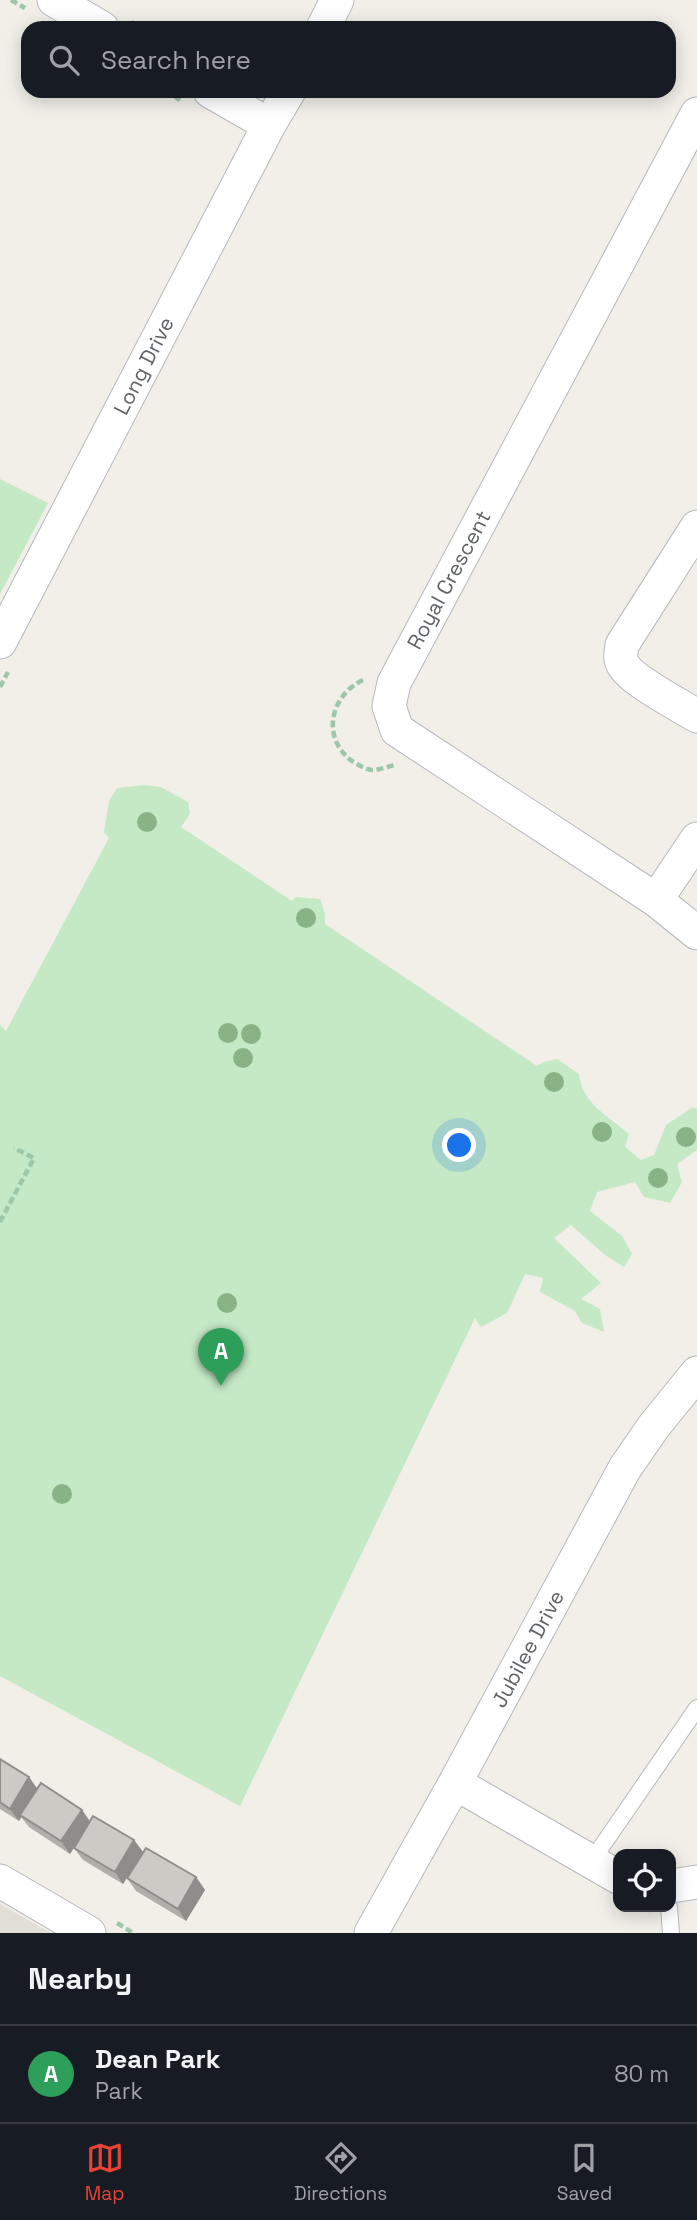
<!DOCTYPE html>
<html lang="en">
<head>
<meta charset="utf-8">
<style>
	body { margin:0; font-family:"Space Grotesk",sans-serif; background:#242831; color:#f1f3f6 }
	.controls { position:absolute; right:21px; bottom:21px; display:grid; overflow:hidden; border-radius:14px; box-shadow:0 4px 18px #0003 }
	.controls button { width:63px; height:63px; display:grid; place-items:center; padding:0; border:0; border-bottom:2px solid #363941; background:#171b24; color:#f1f3f6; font:35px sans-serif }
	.you { position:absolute; left:460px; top:1146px; width:24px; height:24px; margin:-18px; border:5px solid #fff; border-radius:50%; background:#1a73e8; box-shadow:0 0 0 10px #1a73e833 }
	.badge { display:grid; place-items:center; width:46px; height:46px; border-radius:50%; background:#ea4335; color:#fff; font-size:23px; font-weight:700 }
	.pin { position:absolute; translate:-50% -58px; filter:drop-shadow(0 2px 4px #0008) }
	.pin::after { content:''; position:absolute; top:37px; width:24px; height:21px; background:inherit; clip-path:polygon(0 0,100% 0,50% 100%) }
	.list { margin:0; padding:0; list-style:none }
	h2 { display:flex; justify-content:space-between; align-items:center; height:91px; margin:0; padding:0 28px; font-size:30px }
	h2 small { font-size:23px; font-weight:400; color:#9ea1a6 }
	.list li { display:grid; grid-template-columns:46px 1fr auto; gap:21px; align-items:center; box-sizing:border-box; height:98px; padding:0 28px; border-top:2px solid #363941 }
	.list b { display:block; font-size:26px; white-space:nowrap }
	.list p { margin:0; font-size:23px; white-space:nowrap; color:#9ea1a6 }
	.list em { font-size:23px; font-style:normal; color:#9ea1a6 }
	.icon { flex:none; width:38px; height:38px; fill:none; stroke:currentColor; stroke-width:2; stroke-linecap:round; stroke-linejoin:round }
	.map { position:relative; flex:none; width:697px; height:1933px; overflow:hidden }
	.search { position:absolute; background:#171b24; box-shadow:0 4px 18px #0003; left:21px; right:21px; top:21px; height:77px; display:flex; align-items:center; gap:18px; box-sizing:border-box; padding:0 24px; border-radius:21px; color:#9ea1a6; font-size:26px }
	.sheet { height:189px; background:#171b24 }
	nav { display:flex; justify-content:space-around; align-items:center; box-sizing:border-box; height:98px; border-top:2px solid #363941; background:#171b24; font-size:19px; color:#9ea1a6 }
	nav a { display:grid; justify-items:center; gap:4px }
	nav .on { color:#ea4335 }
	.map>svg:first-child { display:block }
</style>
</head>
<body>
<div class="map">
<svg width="697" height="1933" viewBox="0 0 697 1933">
	<rect width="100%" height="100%" fill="#f1efe8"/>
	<path fill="#e1ded6" d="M0 1904 51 1933H0Z"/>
	<path fill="#c5e8c5" d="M0 479 48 503 0 594Z
		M144 785 161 787 188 802 190 814 181 827 292 901 296 897 320 899 325 914V924L537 1066 544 1062 557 1059 579 1074C582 1103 608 1116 629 1134L625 1147 641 1160 654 1155 666 1125 693 1107 697 1109V1150L677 1164 682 1182 670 1203 644 1197 635 1182 597 1192 590 1211 622 1236 632 1254 624 1267 605 1255 571 1225 554 1238 601 1283 581 1299 600 1309 604 1332 582 1323 575 1311 540 1292 543 1278 525 1274 507 1313 481 1327 475 1318 240 1806 0 1676V1025L6 1031 109 838 104 832 109 801 117 788Z"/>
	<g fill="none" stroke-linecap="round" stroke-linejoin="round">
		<g stroke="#b5b8bc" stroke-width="18">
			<path id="lane" d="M591 1862 697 1708
				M669 1907 671 1933"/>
		</g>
		<g stroke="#b5b8bc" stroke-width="35">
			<path id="street" d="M54 0 102 28
				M323 28 337 0
				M210 91 269 125
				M697 114 394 683 389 706 397 730 656 900 697 933
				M697 527 622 645C621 653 619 659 624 666 633 681 681 706 697 716
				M0 642 269 125 289 91
				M656 900 697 839
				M455 1783 618 1877
				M0 1881 89 1933
				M671 1886 697 1882
				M371 1933 455 1783 625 1468 654 1426 697 1373"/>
		</g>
		<path stroke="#9cc7a9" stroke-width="4.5" stroke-dasharray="7 3.5" stroke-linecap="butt" d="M11 0 25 8
			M131 22 143 28
			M166 91 180 100
			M363 680C331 695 320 737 352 761 357 764 366 770 372 770 379 770 387 767 394 765
			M0 687 8 672
			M0 1222 34 1158 14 1148
			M624 1907 650 1910
			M117 1923 133 1933"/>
		<use href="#lane" stroke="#fff" stroke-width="16"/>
		<use href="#street" stroke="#fff" stroke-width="33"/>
	</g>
	<g fill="#89b387">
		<circle cx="147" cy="822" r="10"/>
		<circle cx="306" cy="918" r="10"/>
		<circle cx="228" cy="1033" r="10"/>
		<circle cx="251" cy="1034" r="10"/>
		<circle cx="243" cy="1058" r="10"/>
		<circle cx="554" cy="1082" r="10"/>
		<circle cx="602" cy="1132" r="10"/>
		<circle cx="686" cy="1137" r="10"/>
		<circle cx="658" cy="1178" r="10"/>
		<circle cx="227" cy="1303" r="10"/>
		<circle cx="62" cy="1494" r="10"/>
	</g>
	<path fill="#afaea9" d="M0 1759 29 1777 37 1788 82 1810 90 1821 134 1840 143 1852 123 1884 83 1860 74 1848 82 1834 70 1854 29 1827 21 1817 19 1821 0 1809Z
		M196 1877 205 1890 186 1921 136 1891 127 1878Z"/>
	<path fill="#8f8d8a" d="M29 1777 38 1790 19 1821 10 1809Z
		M82 1810 90 1822 70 1854 61 1841Z
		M134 1840 143 1852 123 1884 115 1872Z
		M196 1877 205 1890 186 1921 178 1909Z"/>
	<path fill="#cccac5" stroke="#8f8d8a" stroke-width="2" d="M0 1759 29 1777 10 1809 0 1802Z
		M41 1783 82 1810 61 1841 20 1815Z
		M93 1816 134 1840 115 1872 74 1848Z
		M146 1848 196 1877 178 1909 127 1878Z"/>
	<g text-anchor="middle" stroke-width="7" stroke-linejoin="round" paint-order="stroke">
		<g font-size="21" fill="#5f6368" stroke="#fff">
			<text transform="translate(144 366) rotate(-63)" y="7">Long Drive</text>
			<text transform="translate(449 580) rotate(-62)" y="7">Royal Crescent</text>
			<text transform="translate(528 1649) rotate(-62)" y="7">Jubilee Drive</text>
		</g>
	</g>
</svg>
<div class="controls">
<button><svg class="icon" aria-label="locate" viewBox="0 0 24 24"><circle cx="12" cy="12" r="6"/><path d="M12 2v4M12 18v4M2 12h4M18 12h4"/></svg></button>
</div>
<div class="you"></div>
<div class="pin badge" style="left:221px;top:1386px;background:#2e9e5b">A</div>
<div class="search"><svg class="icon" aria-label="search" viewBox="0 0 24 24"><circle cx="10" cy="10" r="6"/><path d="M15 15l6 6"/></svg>Search here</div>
</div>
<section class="sheet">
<h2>Nearby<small></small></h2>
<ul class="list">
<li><span class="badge" style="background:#2e9e5b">A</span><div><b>Dean Park</b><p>Park</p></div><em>80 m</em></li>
</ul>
</section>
<nav>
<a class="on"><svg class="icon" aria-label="map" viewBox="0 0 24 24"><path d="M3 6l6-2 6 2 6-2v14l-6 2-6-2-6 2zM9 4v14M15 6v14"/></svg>Map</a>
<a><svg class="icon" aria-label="directions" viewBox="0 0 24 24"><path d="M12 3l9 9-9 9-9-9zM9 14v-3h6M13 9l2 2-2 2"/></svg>Directions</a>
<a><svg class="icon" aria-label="saved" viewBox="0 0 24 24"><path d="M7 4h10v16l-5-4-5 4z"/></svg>Saved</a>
</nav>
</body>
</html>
